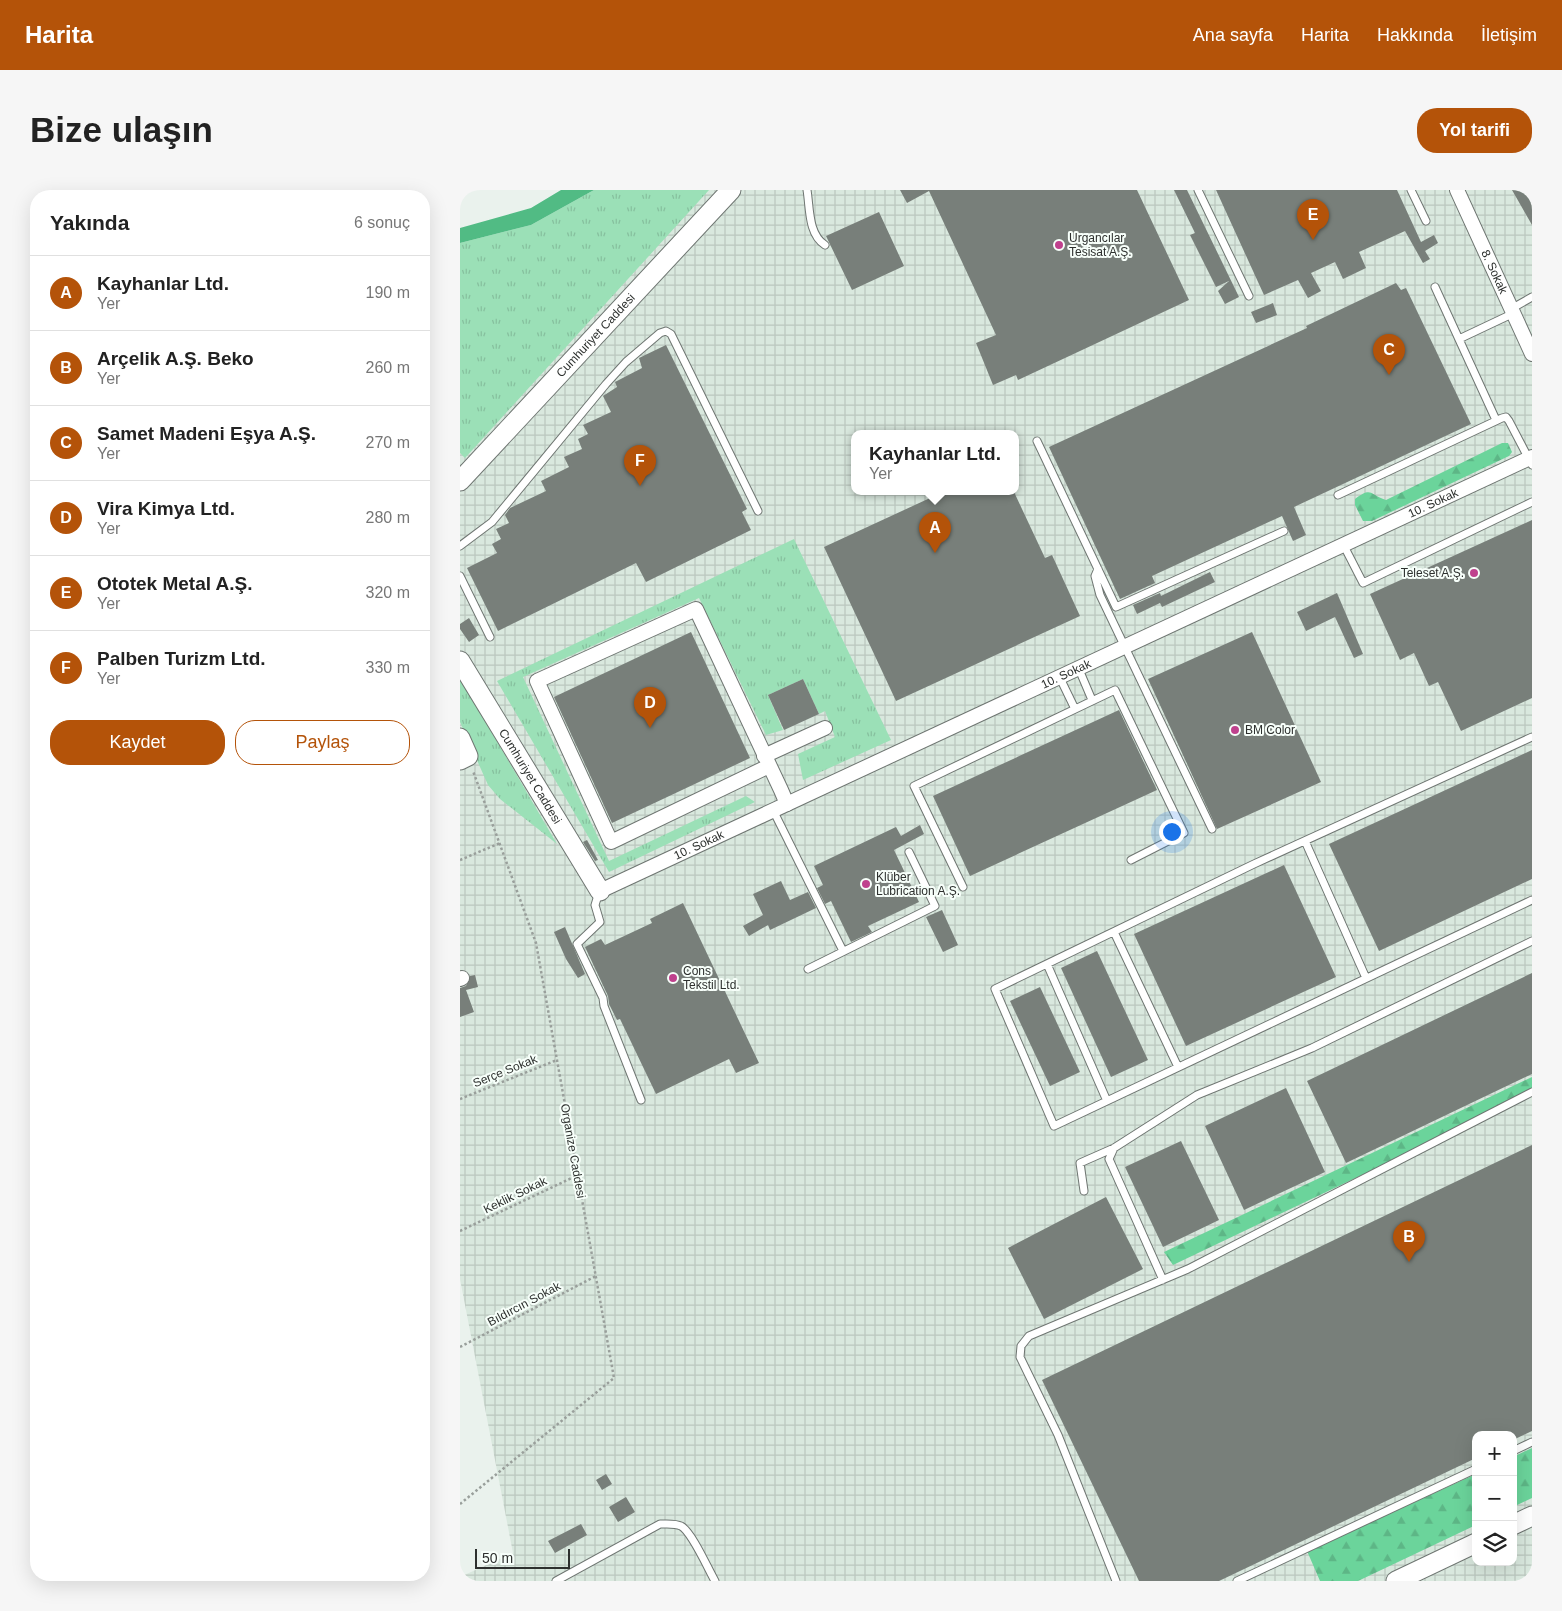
<!DOCTYPE html>
<html lang="tr">
<head>
<meta charset="utf-8">
<style>
	body { margin:0; font-family:Arial,sans-serif; background:#f6f6f6; color:#222 }
	.controls { position:absolute; right:15px; bottom:15px; display:grid; overflow:hidden; border-radius:10px; box-shadow:0 5px 20px #0002 }
	.controls button { width:45px; height:45px; display:grid; place-items:center; padding:0; border:0; border-bottom:1px solid #e0e0e0; background:#fff; color:#222; font:25px sans-serif }
	.scale { position:absolute; left:15px; bottom:12px; width:95px; box-sizing:border-box; padding-left:5px; border:2px solid #2d302e; border-top:0; font-size:14px; line-height:18px; white-space:nowrap; color:#2d302e; -webkit-text-stroke:4px #f7fffa; paint-order:stroke }
	.you { position:absolute; left:711px; top:641px; width:18px; height:18px; margin:-12px; border:4px solid #fff; border-radius:50%; background:#1a73e8; box-shadow:0 0 0 8px #1a73e833 }
	.badge { display:grid; place-items:center; width:32px; height:32px; border-radius:50%; background:#b45309; color:#fff; font-size:16px; font-weight:700 }
	.pin { position:absolute; translate:-50% -41px; filter:drop-shadow(0 1px 2px #0008) }
	.pin::after { content:''; position:absolute; top:26px; width:18px; height:15px; background:inherit; clip-path:polygon(0 0,100% 0,50% 100%) }
	.popup { position:absolute; left:391px; top:240px; width:168px; height:65px; box-sizing:border-box; display:grid; place-content:center; border-radius:10px; background:#fff; filter:drop-shadow(0 1px 4px #0005); font-size:16px; white-space:nowrap; color:#767676 }
	.popup b { font-size:19px; color:#222 }
	.popup::after { content:''; position:absolute; left:50%; top:100%; margin-left:-10px; border:10px solid transparent; border-top-color:#fff }
	.list { margin:0; padding:0; list-style:none }
	h2 { display:flex; justify-content:space-between; align-items:center; height:65px; margin:0; padding:0 20px; font-size:21px }
	h2 small { font-size:16px; font-weight:400; color:#767676 }
	.list li { display:grid; grid-template-columns:32px 1fr auto; gap:15px; align-items:center; box-sizing:border-box; height:75px; padding:0 20px; border-top:1px solid #e0e0e0 }
	.list b { display:block; font-size:19px; white-space:nowrap }
	.list p { margin:0; font-size:16px; white-space:nowrap; color:#767676 }
	.list em { font-size:16px; font-style:normal; color:#767676 }
	.actions { display:flex; gap:10px; padding:15px 20px }
	.actions a { flex:1; padding:11px 0; border:1px solid #b45309; border-radius:20px; text-align:center; font-size:18px; color:#b45309 }
	.actions .main { background:#b45309; color:#fff }
	.icon { flex:none; width:28px; height:28px; fill:none; stroke:currentColor; stroke-width:2; stroke-linecap:round; stroke-linejoin:round }
	.map { position:relative; flex:none; width:1072px; height:1391px; overflow:hidden; border-radius:20px }
	header { display:flex; align-items:center; gap:30px; box-sizing:border-box; height:70px; padding:0 25px; background:#b45309; color:#fff }
	header strong { font-size:24px }
	nav { display:flex; gap:28px; margin-inline-start:auto; font-size:18px }
	.intro { display:flex; align-items:center; justify-content:space-between; box-sizing:border-box; height:120px; padding:0 30px }
	h1 { margin:0; font-size:35px }
	.button { padding:12px 22px; border-radius:20px; background:#b45309; color:#fff; font-size:18px; font-weight:700 }
	main { display:flex; gap:30px; padding:0 30px }
	aside { flex:1; background:#fff; border-radius:20px; box-shadow:0 5px 20px #0002 }
	.map>svg:first-child { display:block }
</style>
</head>
<body>
<header>
<strong>Harita</strong>
<nav><a>Ana sayfa</a><a>Harita</a><a>Hakkında</a><a>İletişim</a></nav>
</header>
<div class="intro"><h1>Bize ulaşın</h1><a class="button">Yol tarifi</a></div>
<main>
<aside>
<h2>Yakında<small>6 sonuç</small></h2>
<ul class="list">
<li><span class="badge">A</span><div><b>Kayhanlar Ltd.</b><p>Yer</p></div><em>190 m</em></li>
<li><span class="badge">B</span><div><b>Arçelik A.Ş. Beko</b><p>Yer</p></div><em>260 m</em></li>
<li><span class="badge">C</span><div><b>Samet Madeni Eşya A.Ş.</b><p>Yer</p></div><em>270 m</em></li>
<li><span class="badge">D</span><div><b>Vira Kimya Ltd.</b><p>Yer</p></div><em>280 m</em></li>
<li><span class="badge">E</span><div><b>Ototek Metal A.Ş.</b><p>Yer</p></div><em>320 m</em></li>
<li><span class="badge">F</span><div><b>Palben Turizm Ltd.</b><p>Yer</p></div><em>330 m</em></li>
</ul>
<div class="actions"><a class="main">Kaydet</a><a>Paylaş</a></div>
</aside>
<div class="map">
<svg width="1072" height="1391" viewBox="0 0 1072 1391">
	<defs>
		<pattern id="industrial-grid" width="8" height="8" patternUnits="userSpaceOnUse" patternTransform="scale(1.25)"><rect width="8" height="8" fill="#d9e8de"/><path d="M0 4h8M4 0v8" fill="none" stroke="#bbc7bf"/></pattern>
		<pattern id="grass-tufts" width="24" height="20" patternUnits="userSpaceOnUse" patternTransform="scale(1.25)"><rect width="24" height="20" fill="#9be0b7"/><path d="M3 7l-1-3M5 7V3M7 7l1-3M15 17l-1-3M17 17v-4M19 17l1-3" fill="none" stroke="#86c09e"/></pattern>
		<pattern id="forest-firs" width="22" height="20" patternUnits="userSpaceOnUse" patternTransform="scale(1.25)"><rect width="22" height="20" fill="#6bd49b"/><path d="M5 1l3.5 6h-7zM16 11l3.5 6h-7z" fill="#5db686"/></pattern>
	</defs>
	<rect width="100%" height="100%" fill="#eaf2ed"/>
	<path fill="url(#industrial-grid)" fill-rule="evenodd" d="M212 0H1072V1391H0V1387L53 1363 0 1089V198ZM395 244H555V302H395ZM1016 1245H1053V1372H1016Z"/>
	<path fill="url(#grass-tufts)" d="M134 0H249L5 268 0 263V53L71 35Z
		M334 349 431 550 343 590 338 564 375 547 365 521 359 524 343 489 308 505 323 540 306 545 239 408 63 487 149 671 286 606 295 612 149 682 37 491Z
		M0 488 97 654 40 609 28 595 0 532Z"/>
	<path fill="url(#forest-firs)" d="M1042 253H1048L1052 262 1049 266 912 331H903L895 315V309C912 296 910 305 926 310Z
		M1072 887V904L713 1075 704 1062Z
		M1072 1258V1308L1053 1317V1267Z
		M1016 1284V1335L898 1391H860L847 1361Z"/>
	<path fill="#51bb84" d="M101 0H134L71 35 0 53V38L71 18Z"/>
	<path fill="#787f7a" d="M440 0H677L729 110 558 190 556 185 533 195 516 153 536 145 469 1 447 13Z
		M714 0H727L779 107 765 114 758 101 769 91 756 97 730 45 735 43Z
		M756 0H937L961 52 974 45 978 53 965 61 970 69 963 73 945 41 899 62 906 78 883 89 875 72 851 83 861 101 848 108 838 90 804 105Z
		M1052 0H1072V35Z
		M419 22 444 76 392 100 366 46Z
		M936 93 941 100 946 98 1011 234 834 317 846 345 833 351 822 326 692 386 695 393 660 409 589 257 847 138 846 136Z
		M813 113 817 125 796 133 791 122Z
		M206 155 287 319 282 322 291 340 186 392 176 373 38 441 7 378 37 363 32 354 41 349 36 339 49 333 45 325 50 318 86 301 81 291 109 277 104 267 122 259 118 249 128 244 123 235 151 222 143 206 157 197 155 192 182 178 179 168Z
		M483 302H554L585 368 592 365 620 426 436 511 364 357Z
		M1072 330V508L1001 541 978 492 969 496 954 463 940 470 910 404Z
		M750 382 755 392 702 417 700 413 677 424 673 415 700 403 701 406Z
		M877 403 903 464 894 468 875 427 846 441 837 422Z
		M9 428 19 445 9 452 0 439V434Z
		M231 442 290 568 152 633 94 507Z
		M792 442 861 592 757 639 688 489Z
		M343 489 359 524 324 540 308 505Z
		M659 520 697 600 510 686 473 606Z
		M1072 560V689L919 761 869 654Z
		M460 635 464 644 434 660 459 712 408 736 412 742 391 752 371 711 365 714 357 698 363 695 354 676 436 637 441 646Z
		M127 650 138 670 135 671 123 652Z
		M824 675 876 787 726 856 674 744Z
		M321 691 330 710 348 702 356 718 310 740 308 735 289 746 283 736 303 725 293 704Z
		M223 713 299 873 276 883 269 869 196 904 160 829 157 830 149 814 148 806 125 757 141 749 145 755 192 733 190 729Z
		M482 720 498 755 483 762 466 727Z
		M105 737 125 784 118 788 106 769 94 742Z
		M637 761 688 870 651 887 601 778Z
		M1072 783V884L886 973 847 891Z
		M15 785 18 797 6 800 14 822 0 827V798L6 796 10 786Z
		M580 797 620 882 590 896 550 811Z
		M826 898 865 982 784 1020 745 936Z
		M721 951 759 1030 703 1057 665 977Z
		M1072 955V1241L1053 1250V1245H1016V1268L759 1391H679L582 1190Z
		M646 1007 683 1079 584 1129 548 1058Z
		M146 1284 152 1294 142 1300 136 1290Z
		M166 1307 175 1322 158 1332 149 1317Z
		M121 1334 127 1345 95 1363 88 1351Z"/>
	<g fill="none" stroke-linecap="round" stroke-linejoin="round">
		<g stroke="#6f7672" stroke-width="9">
			<path id="lane" d="M347 0C350 18 348 44 365 55
				M738 0 789 106
				M951 0 966 31
				M975 97 1036 230
				M1051 119 1072 107
				M999 149 1054 123
				M577 251 656 417 824 341
				M878 305 1042 228 1046 227 1049 231 1072 275
				M883 354 903 393 1072 312
				M0 356 32 332 146 194 166 172 200 143 206 141 211 144 298 321
				M638 379 635 386 640 405 752 639
				M0 386 30 447
				M618 477 632 510
				M599 486 615 519
				M1072 547 794 674 535 799 594 936 1072 710
				M313 620 383 761
				M845 651 906 788
				M503 697 454 596 655 500 724 643 671 670
				M139 702 135 715 140 732 117 754 143 808 144 816 181 910
				M654 742 718 877
				M587 774 647 911
				M348 779 475 716 449 662
				M654 958 649 969 703 1090
				M624 1001 620 973 654 958 737 905 852 858 1072 751
				M1053 1261 1072 1252
				M96 1391 200 1334C206 1334 215 1333 221 1336 232 1342 248 1379 255 1391
				M656 1391 598 1245 560 1167 561 1156 569 1146 728 1079 1072 902
				M777 1391 1016 1279"/>
		</g>
		<g stroke="#6f7672" stroke-width="16">
			<g id="street">
				<path id="s1" d="M997 0 1072 164"/>
				<path d="M304 566 365 538"/>
				<path d="M309 576 151 652 77 491 236 419 321 600 327 614"/>
				<path id="s2" d="M140 701 1072 267"/>
				<path d="M0 789 2 788"/>
			</g>
		</g>
		<g stroke="#6f7672" stroke-width="21">
			<g id="secondary">
				<path id="s3" d="M0 291 271 0"/>
				<path id="s4" d="M0 471 140 701"/>
				<path d="M0 548 8 566 0 570"/>
				<path d="M1053 1335 1072 1326"/>
				<path d="M936 1391 1016 1353"/>
			</g>
		</g>
		<path stroke="#999f9b" stroke-width="2.5" stroke-dasharray="2.5 2.5" stroke-linecap="butt" d="M0 670 40 653
			M0 909 97 870
			M0 1041 118 985
			M0 1157 136 1086
			M0 1314 154 1188 76 753 13 581"/>
		<use href="#lane" stroke="#fff" stroke-width="7"/>
		<use href="#street" stroke="#fff" stroke-width="14"/>
		<use href="#secondary" stroke="#fff" stroke-width="19"/>
	</g>
	<g fill="#bf418d" stroke="#f7fffa" stroke-width="2">
		<circle cx="599" cy="55" r="5"/>
		<circle cx="1014" cy="383" r="5"/>
		<circle cx="775" cy="540" r="5"/>
		<circle cx="406" cy="694" r="5"/>
		<circle cx="213" cy="788" r="5"/>
	</g>
	<g text-anchor="middle" stroke-width="4" stroke-linejoin="round" paint-order="stroke">
		<g font-size="12" fill="#2d302e" stroke="#f7fffa" text-anchor="start">
			<text x="609" y="52">Urgancılar<tspan x="609" dy="14">Tesisat A.Ş.</tspan></text>
			<text x="1004" y="387" text-anchor="end">Teleset A.Ş.</text>
			<text x="785" y="544">BM Color</text>
			<text x="416" y="691">Klüber<tspan x="416" dy="14">Lubrication A.Ş.</tspan></text>
			<text x="223" y="785">Cons<tspan x="223" dy="14">Tekstil Ltd.</tspan></text>
		</g>
		<g font-size="12" fill="#2d302e" stroke="#f7fffa">
			<text dy="4" stroke="none"><textPath href="#s1" startOffset="90">8. Sokak</textPath></text>
			<text dy="4" stroke="none"><textPath href="#s3" startOffset="199">Cumhuriyet Caddesi</textPath></text>
			<text dy="4" stroke="none"><textPath href="#s2" startOffset="919">10. Sokak</textPath></text>
			<text dy="4" stroke="none"><textPath href="#s2" startOffset="514">10. Sokak</textPath></text>
			<text dy="4" stroke="none"><textPath href="#s4" startOffset="135">Cumhuriyet Caddesi</textPath></text>
			<text dy="4" stroke="none"><textPath href="#s2" startOffset="109">10. Sokak</textPath></text>
			<text transform="translate(45 881) rotate(-22)" y="4">Serçe Sokak</text>
			<text transform="translate(113 961) rotate(80)" y="4">Organize Caddesi</text>
			<text transform="translate(55 1005) rotate(-26)" y="4">Keklik Sokak</text>
			<text transform="translate(64 1114) rotate(-28)" y="4">Bıldırcın Sokak</text>
		</g>
	</g>
</svg>
<div class="controls">
<button>+</button>
<button>−</button>
<button><svg class="icon" aria-label="layers" viewBox="0 0 24 24"><path d="M12 4l9 5-9 5-9-5zM3 14l9 5 9-5"/></svg></button>
</div>
<div class="scale">50 m</div>
<div class="you"></div>
<div class="pin badge" style="left:475px;top:363px">A</div>
<div class="popup"><b>Kayhanlar Ltd.</b>Yer</div>
<div class="pin badge" style="left:949px;top:1072px">B</div>
<div class="pin badge" style="left:929px;top:185px">C</div>
<div class="pin badge" style="left:190px;top:538px">D</div>
<div class="pin badge" style="left:853px;top:50px">E</div>
<div class="pin badge" style="left:180px;top:296px">F</div>
</div>
</main>
</body>
</html>
